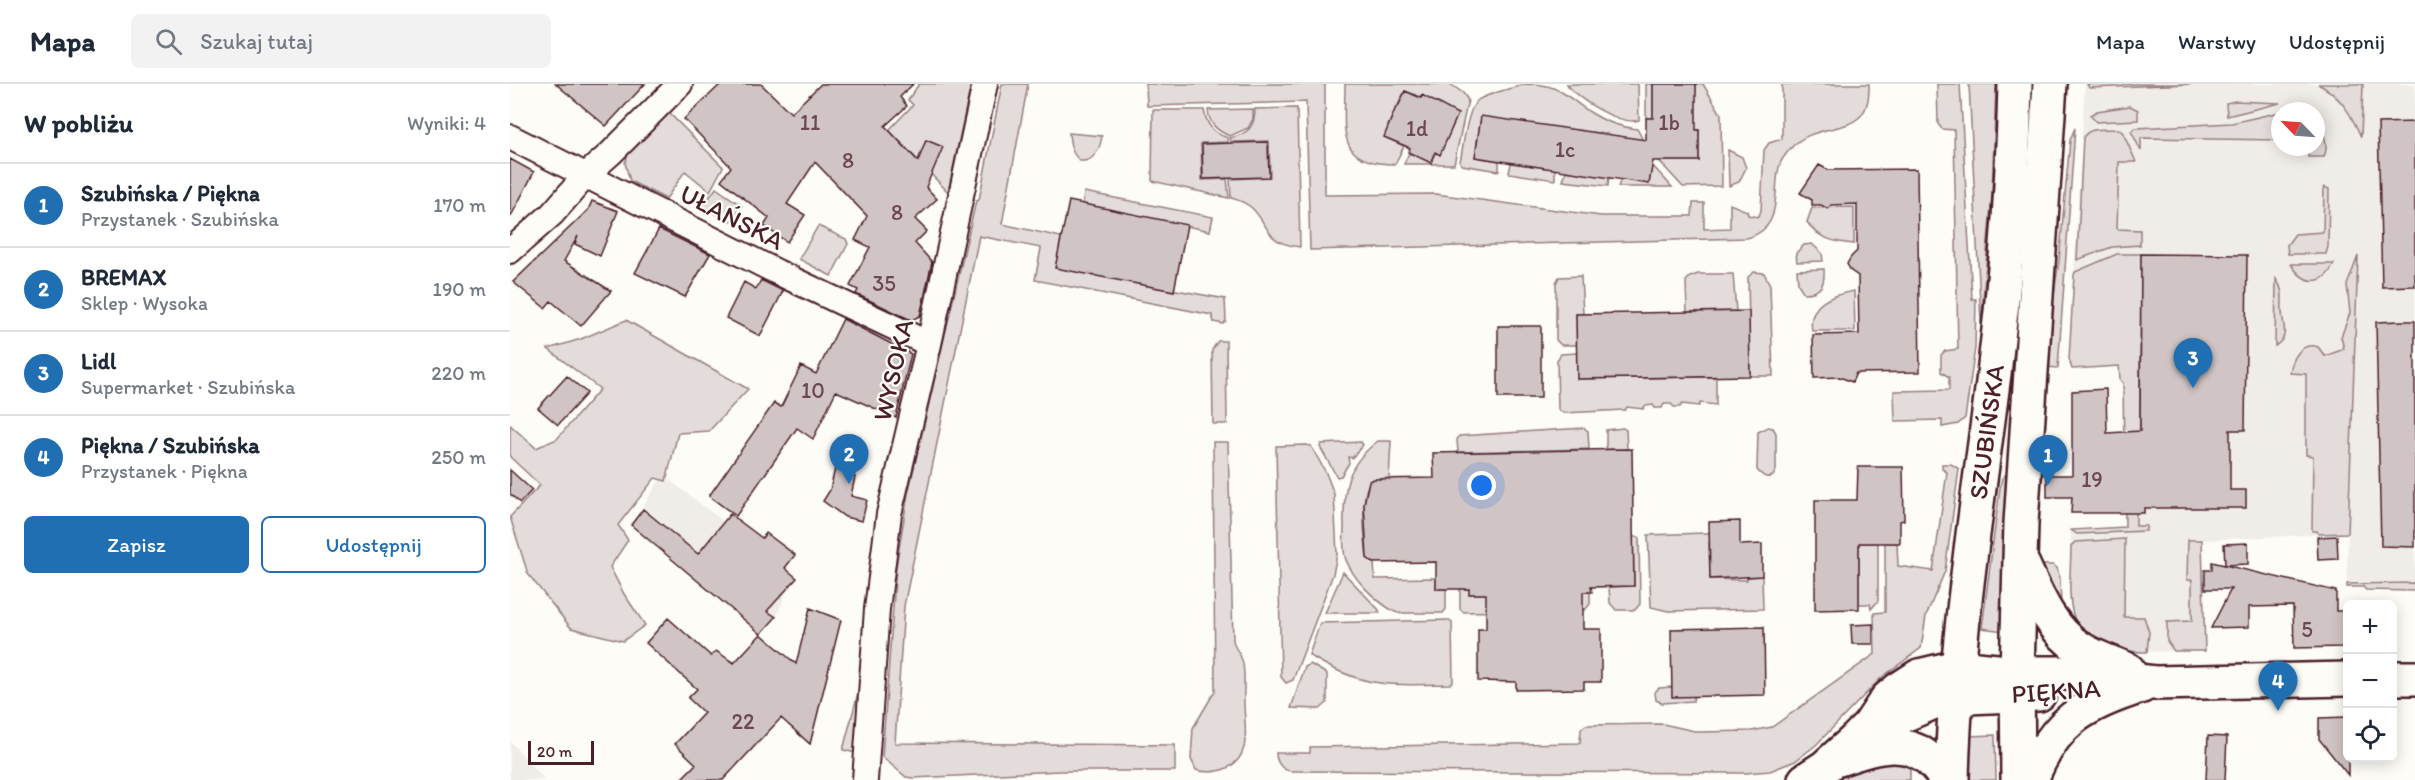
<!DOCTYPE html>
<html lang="pl">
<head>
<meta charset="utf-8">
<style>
	body { margin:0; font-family:Itim,sans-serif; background:#f2f2f3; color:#1f2937 }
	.controls { position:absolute; right:18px; bottom:18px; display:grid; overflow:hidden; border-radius:9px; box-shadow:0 3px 15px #0003 }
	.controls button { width:54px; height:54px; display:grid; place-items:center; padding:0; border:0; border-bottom:2px solid #e0e1e3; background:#fff; color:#1f2937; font:30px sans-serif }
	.compass { position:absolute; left:1761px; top:18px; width:54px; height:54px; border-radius:50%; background:#fff; box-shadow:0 3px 15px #0003; rotate:295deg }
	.scale { position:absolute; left:18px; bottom:15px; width:66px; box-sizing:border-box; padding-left:6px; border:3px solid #4a1f2b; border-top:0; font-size:16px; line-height:21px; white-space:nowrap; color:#4a1f2b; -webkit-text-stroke:4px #fdfcf7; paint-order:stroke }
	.you { position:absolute; left:972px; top:402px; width:21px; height:21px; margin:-15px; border:4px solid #fff; border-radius:50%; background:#1a73e8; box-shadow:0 0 0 9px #1a73e833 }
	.badge { display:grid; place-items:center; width:39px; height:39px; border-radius:50%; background:#1f6fb2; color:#fff; font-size:20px; font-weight:700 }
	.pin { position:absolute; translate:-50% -50px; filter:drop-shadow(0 2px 3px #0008) }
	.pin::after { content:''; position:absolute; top:32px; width:21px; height:18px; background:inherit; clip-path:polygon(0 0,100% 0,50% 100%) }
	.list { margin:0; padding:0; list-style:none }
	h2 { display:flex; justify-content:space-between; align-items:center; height:78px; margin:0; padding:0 24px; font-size:26px }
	h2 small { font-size:20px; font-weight:400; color:#747a83 }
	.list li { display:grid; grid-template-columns:39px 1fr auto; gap:18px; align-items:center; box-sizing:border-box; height:84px; padding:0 24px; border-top:2px solid #e0e1e3 }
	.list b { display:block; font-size:22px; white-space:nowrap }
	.list p { margin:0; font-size:20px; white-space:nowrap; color:#747a83 }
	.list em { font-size:20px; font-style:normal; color:#747a83 }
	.actions { display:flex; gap:12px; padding:18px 24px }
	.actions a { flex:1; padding:14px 0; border:2px solid #1f6fb2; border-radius:9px; text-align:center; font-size:21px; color:#1f6fb2 }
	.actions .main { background:#1f6fb2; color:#fff }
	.icon { flex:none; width:33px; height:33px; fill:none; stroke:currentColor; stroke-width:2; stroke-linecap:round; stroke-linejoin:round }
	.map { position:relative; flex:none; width:1905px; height:696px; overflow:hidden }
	header { display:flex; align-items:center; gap:36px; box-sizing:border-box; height:84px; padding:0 30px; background:#fff; border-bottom:2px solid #e0e1e3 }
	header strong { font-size:28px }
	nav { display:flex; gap:33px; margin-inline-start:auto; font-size:21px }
	.search { width:420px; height:54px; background:#f2f2f3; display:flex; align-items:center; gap:15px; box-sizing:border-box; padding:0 21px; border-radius:9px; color:#747a83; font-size:22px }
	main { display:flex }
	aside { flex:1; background:#fff }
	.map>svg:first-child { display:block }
</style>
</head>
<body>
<header>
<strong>Mapa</strong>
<div class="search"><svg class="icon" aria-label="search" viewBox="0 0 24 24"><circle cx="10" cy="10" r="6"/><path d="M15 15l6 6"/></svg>Szukaj tutaj</div>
<nav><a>Mapa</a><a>Warstwy</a><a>Udostępnij</a></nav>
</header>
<main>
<aside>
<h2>W pobliżu<small>Wyniki: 4</small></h2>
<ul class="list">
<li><span class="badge">1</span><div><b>Szubińska / Piękna</b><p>Przystanek · Szubińska</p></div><em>170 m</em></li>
<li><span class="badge">2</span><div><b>BREMAX</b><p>Sklep · Wysoka</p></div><em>190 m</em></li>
<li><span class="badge">3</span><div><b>Lidl</b><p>Supermarket · Szubińska</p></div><em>220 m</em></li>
<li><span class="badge">4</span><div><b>Piękna / Szubińska</b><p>Przystanek · Piękna</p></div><em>250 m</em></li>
</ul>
<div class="actions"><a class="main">Zapisz</a><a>Udostępnij</a></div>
</aside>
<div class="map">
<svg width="1905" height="696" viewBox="0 0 1905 696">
	<rect width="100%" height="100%" fill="#fdfcf7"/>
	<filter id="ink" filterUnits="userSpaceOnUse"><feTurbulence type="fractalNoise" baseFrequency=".0167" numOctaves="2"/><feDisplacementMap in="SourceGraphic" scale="12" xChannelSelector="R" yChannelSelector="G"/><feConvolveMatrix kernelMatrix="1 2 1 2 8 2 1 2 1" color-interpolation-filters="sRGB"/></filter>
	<g filter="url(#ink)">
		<path fill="#f0ece8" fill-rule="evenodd" d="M1575 0H1905V499L1837 500 1838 449 1692 456 1695 567 1618 568 1581 551 1564 535 1561 523V446L1615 443 1613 299 1610 296 1609 281 1562 285 1559 275ZM1770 27H1806V63H1770Z
			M153 391 214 438 279 502 266 533 251 550 121 441Z
			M0 657 35 696H0Z"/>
		<path fill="#e3dcda" stroke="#967e82" stroke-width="1.5" d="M409 0H461L438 108 379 46 403 21 398 16Z
			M492 0H518L492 140 551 153 546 184 715 215 716 237 713 240 704 238 702 231 525 196 531 164 469 152 394 522 385 659 665 661V687H549L403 694 396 693 372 673 386 483 398 410 466 117 469 116Z
			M636 0H815V111L926 110 1091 132H1182L1183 119H1194V145L1220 144V120L1237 127 1238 131 1248 133 1251 127 1254 66 1259 59 1272 55V0H1359C1361 60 1310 31 1280 65 1277 69 1272 74 1270 80 1261 105 1276 143 1237 154L800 166 796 18 637 22Z
			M835 0H940L953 9 958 16 944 80H894L899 69 921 78 925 68 930 70 931 20 895 7 878 41 879 42 875 53 894 62 885 80C825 80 835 47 835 0Z
			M1017 0C1053 0 1056 14 1083 30 1097 39 1111 43 1127 45L1133 56 971 33 965 73 989 77V87L952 81 950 78C953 64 957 24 968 16 977 10 1006 3 1017 0Z
			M1057 0H1128L1129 36C1111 42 1066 15 1057 0Z
			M1136 0H1143V34H1136Z
			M1186 0H1193L1211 30 1212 102 1173 103 1149 77H1189V46H1183Z
			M1427 0H1450L1462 215H1466L1465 264 1455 334 1448 340 1432 343V336L1385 337 1384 307 1439 306V293L1431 288V271L1435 267 1448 265 1444 46 1432 45 1428 40Z
			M1459 0H1486L1482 110 1471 239Z
			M1577 0H1683L1579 4Z
			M1808 0H1853L1851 53C1841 30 1831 12 1808 0Z
			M1725 17 1770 19 1717 32 1716 19Z
			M1620 22 1628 26V36L1586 38 1580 31 1587 27Z
			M787 24 790 163C781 162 770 160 763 153 748 135 749 121 721 114L720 95 760 93 759 57 721 58 720 54C738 50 745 43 745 25Z
			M743 25V35L738 44 720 52C707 47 699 40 698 26Z
			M643 26H694C697 42 703 49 718 54V58L691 59 692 96 717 95 719 114 642 97Z
			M157 27 213 83 200 107 175 87 156 115 120 97 115 79 118 70Z
			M1770 28V56L1631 54V67L1621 47 1626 44 1722 39Z
			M1806 37C1814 46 1819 61 1814 73H1798V63H1806Z
			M1565 44 1548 284 1536 283V261L1549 177 1560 56Z
			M1609 45 1613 49 1626 78H1609L1607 145 1630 146V161L1602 163 1567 176 1573 54C1579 42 1596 46 1609 45Z
			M559 49 592 52C590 65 584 78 570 77 561 69 560 60 559 49Z
			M1218 66 1232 73 1236 84 1229 98 1219 102Z
			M1001 79 1045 85V96L999 89Z
			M1142 81 1162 103H1108L1111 95 1139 100Z
			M1056 87 1099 93 1098 102 1053 97Z
			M1814 103 1819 105 1818 163 1816 170H1778L1777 161 1785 150 1813 148Z
			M206 104 232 122 221 137 192 123Z
			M574 108 703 133 700 147 573 120Z
			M1344 123V160C1325 158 1308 155 1297 138L1302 124Z
			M308 142 336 155 338 160 321 192 289 175Z
			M1302 160 1312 169 1313 177 1287 178 1286 169 1294 161Z
			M1607 170H1631L1629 424H1626V442H1636V447L1567 450 1561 446 1615 443 1613 299 1610 296 1609 282 1562 285 1559 275 1564 191 1565 188Z
			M1848 172 1838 449 1808 450 1807 447H1802L1803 372 1796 371V290L1780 289C1782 275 1791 257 1808 263L1815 272 1834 265 1831 253 1840 229 1837 201Z
			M1781 180H1824C1813 203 1794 201 1781 180Z
			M1314 185C1315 201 1311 209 1294 209L1288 200 1287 186Z
			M1244 188 1254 189 1260 201 1263 292H1240L1238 193Z
			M1188 190H1223L1226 227 1177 228 1176 197 1180 193Z
			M1071 192 1073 230H1066L1067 261H1051L1046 256V199L1049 193Z
			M1766 195C1775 208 1771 214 1772 228 1773 242 1780 253 1765 262Z
			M1344 207 1345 247H1302C1297 220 1321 211 1344 207Z
			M116 236 238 305 199 347 168 349 156 397 145 394 108 441 118 456 100 483 114 510 135 541 113 557 61 544 18 490 0 433 30 401 0 373V341L26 364 47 355 90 305 38 265 71 255Z
			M708 257H716L717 340H703L702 266Z
			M1067 269 1068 295 1206 293V321L1190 319 1189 322 1172 320 1170 323H1164L1161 320H1154L1152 324H1145L1143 321 1135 322 1133 325 1117 323 1115 326 1053 329 1048 325 1047 276 1051 270Z
			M1258 343 1263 344 1266 349V386L1263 392C1255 395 1253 392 1247 386L1248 348Z
			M1074 344 1078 347 1079 365 948 368 947 356 949 352Z
			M1113 344 1116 346 1117 365H1096V346Z
			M868 357H881L879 394 861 396C849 412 855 454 857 474L864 479 865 495 926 494V505H936V525L933 529H888L883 527C865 516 844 496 836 476 832 466 834 453 834 443 833 405 836 381 868 357Z
			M703 358H718L723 556C724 564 730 569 732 576 736 588 733 605 734 618 734 642 743 672 717 684 707 688 696 689 686 686L681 675 683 644 705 607Z
			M851 358 853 361 842 374 838 373 839 379 831 392 827 393 810 363 811 360Z
			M796 361 801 362 816 389 824 410 827 470 823 490 783 596 776 599 771 593 766 362Z
			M1432 380H1441L1449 385 1435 487 1416 532 1411 564 1371 594 1306 661 1285 677 1260 687 1235 689 782 687C772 687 766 678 766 669H800V663L1070 659 1071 645 1076 641 1153 640 1189 648 1242 647 1262 643 1365 570 1364 529 1375 528V459H1387L1388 482 1423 487 1437 388 1432 385Z
			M1495 391 1499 393 1494 547 1472 544 1490 404 1492 394Z
			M1224 448V457L1199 459 1200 495 1237 496V493L1252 492 1253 525 1158 527 1141 523 1138 451Z
			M1123 453H1129L1130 520 1125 526H1106L1100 519 1099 503 1124 502Z
			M1615 455 1614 533H1634L1639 548 1637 568C1613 569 1574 558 1564 533 1557 516 1561 481 1561 462L1565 458Z
			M1678 456H1692L1695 567H1664L1657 557V538L1682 537V496H1677Z
			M1349 459H1368V517L1361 525 1360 520H1349Z
			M1534 481H1543L1547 484 1550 494 1551 522 1532 490Z
			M833 488 869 526 870 529H815Z
			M1905 499V507L1856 506 1853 503H1837V500Z
			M950 505H959L960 510 1080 508V520L1075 526 953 528 950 525Z
			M938 536 942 539 943 597 940 600C880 601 853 605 799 571L810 539Z
			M800 580 817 590V619L810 625 781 624 795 583Z
			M1162 603 1184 612 1183 617 1152 619 1146 616 1145 608 1149 604Z
			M348 609 351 610 346 669 333 666Z
			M1485 651 1486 696H1454L1457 652Z
			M1400 673V696H1322L1353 676Z"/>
		<path fill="#d0c5c4" stroke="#4a1f2b" stroke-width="1.5" d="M46 0H135L96 42Z
			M211 0H251L281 29 311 0H403L390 13 397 22 375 42 408 77 416 56 433 63 416 103 427 115 405 135 417 147 405 159 422 178 410 232 401 236 346 210 348 206 340 202 360 163 345 156 357 132 305 78 277 120 295 131 277 158 254 142 259 134 211 96 221 83 174 35Z
			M1143 0H1186V46H1189V77H1143L1139 100 965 73 971 32 1136 56V34H1143Z
			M895 7 911 14 912 11 948 30 930 71 925 68 921 79 898 68 900 64 874 53 886 23H888Z
			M1905 38V202L1872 203 1868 39Z
			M758 58 759 93 693 95 692 60Z
			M0 75 24 88 0 134Z
			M1309 81 1318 86 1407 85 1410 288 1346 289 1342 298 1330 293 1304 294 1303 251 1349 250 1348 192 1341 187 1337 180 1341 173 1347 167V120L1321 121 1318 125 1311 121H1302V116L1290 109Z
			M82 117 108 127 90 172 65 160 68 152 54 177 101 207 71 242 41 217 35 224 3 198 78 126Z
			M559 117 677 141 664 207 545 184Z
			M149 145 200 170 175 213 125 189Z
			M1631 170 1737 171 1735 346H1720V406H1736V424H1634V429H1561L1562 413H1537V391H1562V307L1596 305 1597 349 1630 347Z
			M251 196 273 207 250 252 216 234 234 198 246 205Z
			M1239 227 1240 292 1067 295 1066 230Z
			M333 235 401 270 386 334 326 307 303 355 287 344 226 432 199 412 264 319 271 323 291 282 306 290Z
			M1892 237H1905V463L1871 462 1866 238Z
			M988 242H1031V314H988Z
			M57 292 77 309 48 341 28 324Z
			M1122 365 1124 502 1081 503 1082 508H1073V545H1091V598H1074V605L1006 606V598L968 597V545H976V510H959V505H926V478L864 479 857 474 854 420 859 397 864 395 924 394 923 369Z
			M326 380 345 393 341 412 357 416 352 437 335 433 313 417 320 406Z
			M1348 383H1393L1394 436 1390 437V459H1349V525L1305 526V416H1347Z
			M0 386 22 406 10 419 0 410Z
			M133 425 188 470 220 430 252 454 256 449 285 471 275 484 287 494 257 527 266 533 251 550 121 441Z
			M1230 437V461L1252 460V492L1200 495 1199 438Z
			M1827 452 1828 475 1808 476 1807 453Z
			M1738 459V480L1715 481 1714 460Z
			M1702 478 1826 507V527H1835L1834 563 1784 564 1783 522 1739 523V543L1701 544 1721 505H1695V486H1702Z
			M300 524 331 536 300 660 271 634 213 696H170L186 680 165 660 194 629 178 614 187 605 136 559 158 534 201 572 206 567 224 579 251 550 286 580Z
			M1363 540V560H1342L1341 541Z
			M1254 543 1255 611 1162 613 1161 545Z
			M1838 633V691L1809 655V634Z
			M1698 652 1717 653 1715 696H1696Z"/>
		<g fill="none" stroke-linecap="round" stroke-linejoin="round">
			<g stroke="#4a1f2b" stroke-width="28">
				<path id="street" d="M0 53 267 188 419 260
					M0 167 42 130 76 91 101 69 170 0
					M355 696 367 525 379 430 419 260 475 0"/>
			</g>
			<g stroke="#4a1f2b" stroke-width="38">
				<g id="secondary">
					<path d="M1513 481C1527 512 1541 546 1571 565 1585 574 1603 579 1618 586"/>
					<path d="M1882 594H1905"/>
					<path d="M1359 642 1389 633 1433 614 1529 610"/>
					<path d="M1329 675C1372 660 1408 649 1436 696"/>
					<path d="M1295 696 1315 683 1344 657 1359 642 1377 615 1389 605 1409 592 1447 583 1507 589H1556L1645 599 1838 595"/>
					<path id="s1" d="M1442 696C1445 560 1467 425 1484 290 1496 193 1503 97 1505 0"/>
					<path d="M1508 696 1507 589 1511 439 1540 0"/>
					<path d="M1521 696C1544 637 1574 620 1632 602"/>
				</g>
			</g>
			<use href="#street" stroke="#fdfcf7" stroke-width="24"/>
			<use href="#secondary" stroke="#fdfcf7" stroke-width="33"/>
		</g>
	</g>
	<g text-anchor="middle" stroke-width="4.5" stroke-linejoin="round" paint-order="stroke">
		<g font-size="22" fill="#6c4851">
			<text x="300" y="46">11</text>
			<text x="1159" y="46">1b</text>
			<text x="907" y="52">1d</text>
			<text x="1055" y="73">1c</text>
			<text x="338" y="84">8</text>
			<text x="387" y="136">8</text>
			<text x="374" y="207">35</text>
			<text x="303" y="314">10</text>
			<text x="1582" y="403">19</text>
			<text x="1797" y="553">5</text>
			<text x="233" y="645">22</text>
		</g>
		<g font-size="26" fill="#4a1f2b" stroke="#fdfcf7">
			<text transform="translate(222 133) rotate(27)" y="9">UŁAŃSKA</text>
			<text transform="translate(383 286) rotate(-77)" y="9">WYSOKA</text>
			<text dy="9" stroke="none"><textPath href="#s1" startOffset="350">SZUBIŃSKA</textPath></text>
			<text transform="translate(1546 607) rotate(-4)" y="9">PIĘKNA</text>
		</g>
	</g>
</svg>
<div class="controls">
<button>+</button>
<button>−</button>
<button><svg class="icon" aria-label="locate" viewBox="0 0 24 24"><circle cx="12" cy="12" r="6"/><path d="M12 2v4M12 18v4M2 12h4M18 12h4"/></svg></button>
</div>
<svg class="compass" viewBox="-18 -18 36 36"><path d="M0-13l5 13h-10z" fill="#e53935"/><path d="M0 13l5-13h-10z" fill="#747a83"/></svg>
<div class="scale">20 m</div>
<div class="you"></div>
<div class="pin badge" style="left:1538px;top:401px">1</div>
<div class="pin badge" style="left:339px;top:400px">2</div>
<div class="pin badge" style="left:1683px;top:304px">3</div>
<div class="pin badge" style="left:1768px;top:627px">4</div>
</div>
</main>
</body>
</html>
